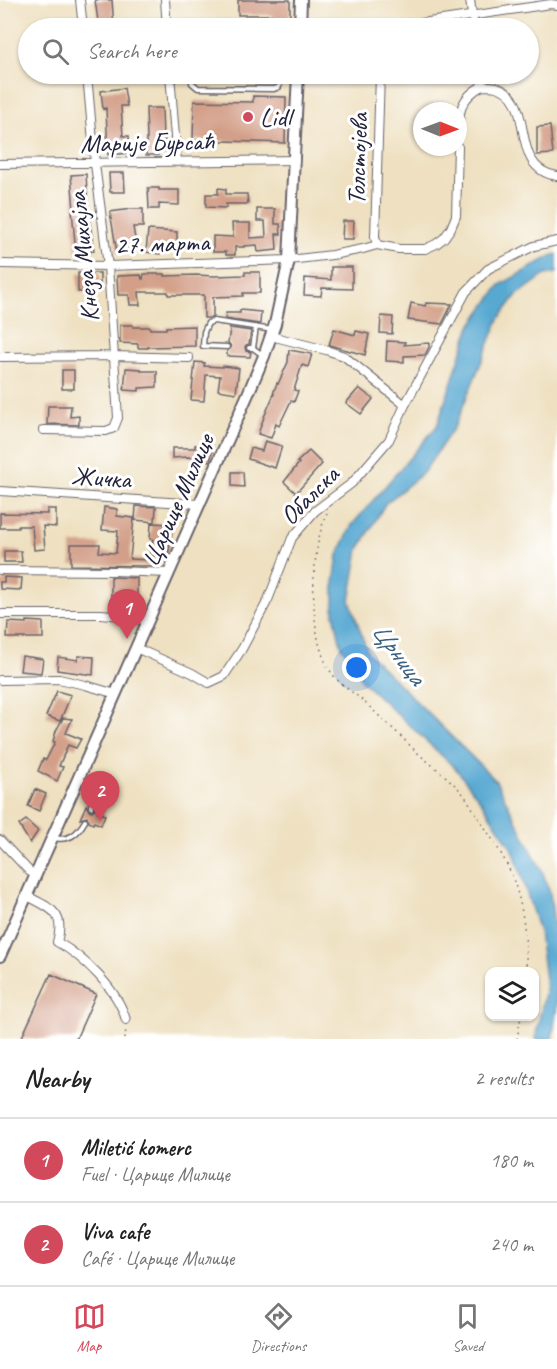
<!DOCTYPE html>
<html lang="en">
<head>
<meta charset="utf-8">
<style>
	body { margin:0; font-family:Caveat,sans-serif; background:#f2f2f2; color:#222 }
	.controls { position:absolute; right:18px; bottom:18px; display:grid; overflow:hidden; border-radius:12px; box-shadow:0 2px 4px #0004 }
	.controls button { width:54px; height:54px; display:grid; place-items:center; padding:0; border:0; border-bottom:2px solid #e0e0e0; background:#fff; color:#222; font:30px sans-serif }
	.compass { position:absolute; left:413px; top:102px; width:54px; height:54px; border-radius:50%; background:#fff; box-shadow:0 2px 4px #0004; rotate:91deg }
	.you { position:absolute; left:357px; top:668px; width:21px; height:21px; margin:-15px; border:4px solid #fff; border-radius:50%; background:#1a73e8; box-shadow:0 0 0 9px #1a73e833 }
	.badge { display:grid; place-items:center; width:39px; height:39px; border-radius:50%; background:#d1495b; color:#fff; font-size:20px; font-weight:700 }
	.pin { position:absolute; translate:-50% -50px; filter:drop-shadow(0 2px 3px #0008) }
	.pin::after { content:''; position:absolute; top:32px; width:21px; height:18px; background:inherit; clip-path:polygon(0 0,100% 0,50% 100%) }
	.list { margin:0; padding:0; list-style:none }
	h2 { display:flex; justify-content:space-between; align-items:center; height:78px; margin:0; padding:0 24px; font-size:26px }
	h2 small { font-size:20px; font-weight:400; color:#767676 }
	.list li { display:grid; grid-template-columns:39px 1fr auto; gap:18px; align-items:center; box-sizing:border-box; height:84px; padding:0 24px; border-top:2px solid #e0e0e0 }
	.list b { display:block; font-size:22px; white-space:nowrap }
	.list p { margin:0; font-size:20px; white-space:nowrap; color:#767676 }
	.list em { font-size:20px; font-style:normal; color:#767676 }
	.icon { flex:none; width:33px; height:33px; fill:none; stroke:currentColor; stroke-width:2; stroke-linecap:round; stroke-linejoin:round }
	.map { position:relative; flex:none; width:557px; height:1039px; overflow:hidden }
	.search { position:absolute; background:#fff; box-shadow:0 2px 4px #0004; left:18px; right:18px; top:18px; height:66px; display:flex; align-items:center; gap:15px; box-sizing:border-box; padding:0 21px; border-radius:33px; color:#767676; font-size:22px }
	.sheet { height:246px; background:#fff }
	nav { display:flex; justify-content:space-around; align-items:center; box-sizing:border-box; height:84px; border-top:2px solid #e0e0e0; background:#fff; font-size:16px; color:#767676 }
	nav a { display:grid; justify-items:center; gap:3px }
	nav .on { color:#d1495b }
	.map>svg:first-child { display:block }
</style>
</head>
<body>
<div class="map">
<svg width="557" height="1039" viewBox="0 0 557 1039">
	<rect width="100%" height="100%" fill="#fff"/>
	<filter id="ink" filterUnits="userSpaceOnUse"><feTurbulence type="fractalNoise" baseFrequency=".0167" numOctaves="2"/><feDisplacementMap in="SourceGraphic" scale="12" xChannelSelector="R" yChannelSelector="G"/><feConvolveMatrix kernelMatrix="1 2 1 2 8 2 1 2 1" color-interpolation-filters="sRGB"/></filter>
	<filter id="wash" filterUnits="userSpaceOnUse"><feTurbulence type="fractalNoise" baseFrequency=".008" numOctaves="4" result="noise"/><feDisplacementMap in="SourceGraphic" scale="24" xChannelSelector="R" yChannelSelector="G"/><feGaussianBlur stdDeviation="1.35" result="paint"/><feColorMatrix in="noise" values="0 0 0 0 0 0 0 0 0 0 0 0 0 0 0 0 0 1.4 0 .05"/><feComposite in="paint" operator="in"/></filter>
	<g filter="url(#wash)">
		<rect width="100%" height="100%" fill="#eee0c0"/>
		<path fill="#58a9d2" stroke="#3d6686" stroke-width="1.5" d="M557 254V273L545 275 516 296 499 319 455 426 423 473 385 504 359 549 350 601 368 653 496 781 543 873 550 893 557 948V1006L552 1039H535L546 988 539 932 514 852 483 804 456 769 363 682 341 645 334 614V583L338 555 352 525 437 426 470 327 500 285 551 256Z"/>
		<g id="blocks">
			<path fill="#d39f88" d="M95 0H112L114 28H99Z
				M238 0H290V28H271L272 15H238Z
				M124 88 127 106H121L123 136H129L130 153 108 155 106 108 103 109 101 91Z
				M253 96 286 97 285 143 193 140 194 101 253 102Z
				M146 108H162L163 138H165L166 151H158V155H146V139H147Z
				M550 126 553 154 537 155V127Z
				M109 173H124L125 192H110Z
				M86 174 88 208 94 251 76 253 72 210H74L71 175Z
				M148 188H159V190H179V205L159 204V209H149Z
				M218 188 226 189V194H247L248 204H226V208L206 207V194H218Z
				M131 209H143V227H133L137 250 117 253 110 212Z
				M257 209H275V224H280L281 234H276L277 250 258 252 257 245 244 246V247H235V255H226V252H213V236L233 237 232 223H250V238L266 237 265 221H257Z
				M343 221H354L353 239H342Z
				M148 230 177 232V250H160V254L146 252Z
				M331 267H352V289L322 288 321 296 304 295 305 278 331 280Z
				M245 272H260V293H243V296L213 297V317L209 318H204V295H168V292H139L140 305H130L129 295H118L117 276 141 275 142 279H143L144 274H165V276L196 275 214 276 245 275Z
				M78 273H100V292H78Z
				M411 303 425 306 426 303 452 304 442 324 408 320Z
				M240 310 261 312 260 324 225 319 226 313H240Z
				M381 316 393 317 392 334 380 333Z
				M120 325H133V327H150V329H166V327L195 326V346L148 347V348H138V344L120 343Z
				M230 328 251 331 249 344 246 345 245 347 246 351 251 352 250 357 227 356V351L231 348 230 345 228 343Z
				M334 329 355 335 356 331 369 334 365 355 329 345Z
				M387 341 405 342 404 345 429 343V347L425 355 404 356V362L386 361Z
				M289 350 312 354 308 367 302 365 294 390 298 391 294 402 291 401 279 426 276 424 271 438 258 434 264 417 274 394H273L277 383 278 384 288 362Z
				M195 362 205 363 204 366 223 367V366L239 368 236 393 218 390 220 376 206 375 204 401 191 400Z
				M126 368 141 369V371H157V387L139 388V391L124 390Z
				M62 370H74V389H62Z
				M359 388 373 399 361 414 346 403Z
				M48 406H71L70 417 79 416V425L47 424Z
				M265 441 282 446 275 468 248 459 251 448 262 451Z
				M195 445 213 448 210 461 188 457 172 458V448H195Z
				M309 451 322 464 296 493 284 482 299 463 297 462Z
				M232 472H243L244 487 232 486Z
				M136 506 156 507 155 522 135 520Z
				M104 507 117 509V516L134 518 130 559 152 560V566L71 565V544H100L99 552 116 553 118 531 102 530Z
				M47 509H56V527L43 526 45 549 34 550 32 526H18V528H0V513L47 514Z
				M151 523 172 524 171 540 167 559 149 555 153 539H150Z
				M4 551H21L22 562H4Z
				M4 577 22 578 21 590 0 589V582H4Z
				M111 577 137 578V597L111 596Z
				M27 621 43 622V638H7L8 622 27 623Z
				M22 656 43 659 41 673 20 671Z
				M78 656 94 657 93 675 57 670 58 657 78 660Z
				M57 691 71 695 60 721 46 716Z
				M63 718 72 719 66 733 81 739 76 748 68 745 59 766 63 767 57 781 38 771 43 759 46 760 55 742 53 741 56 731Z
				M35 789 46 794 39 811 28 806Z
				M86 805 89 811H92L95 808 99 810 98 812 105 815 101 825 94 822 93 824 89 822V820L87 817 80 819Z
				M26 820 38 831 30 843 19 825Z
				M51 974 96 994 76 1039H21Z"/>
		</g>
	</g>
	<g filter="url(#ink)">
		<use href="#blocks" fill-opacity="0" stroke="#69646a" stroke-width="1.5"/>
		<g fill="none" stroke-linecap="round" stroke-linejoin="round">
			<g stroke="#69646a" stroke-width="7">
				<path id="lane" d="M192 74V83L198 88 274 89 279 87 281 74
					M227 347 203 346 204 332 208 323 214 321 273 330
					M249 348H253L264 356
					M253 348 256 327
					M81 778C90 785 92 796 91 807
					M53 838C69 841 77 835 85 821"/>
			</g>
			<g stroke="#69646a" stroke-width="10">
				<path id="street" d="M80 0 83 28
					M165 0 167 28
					M470 0 474 28
					M401 28 415 24 551 4 557 5
					M170 74 177 162
					M480 74 482 86
					M482 86C486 86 492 86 496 87 538 98 506 168 557 176
					M458 131C459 109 462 97 482 86
					M0 164 295 160
					M377 245 375 237 380 74
					M0 264 108 266 289 260 332 255 363 249 377 245 399 249H425L436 244 444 238 451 228 456 216 458 147
					M271 336 326 350 344 356 405 405
					M0 357 113 356 189 358
					M43 430 106 431 114 428 118 418 108 266 95 164 87 74
					M0 491 199 504
					M0 570 114 571 169 573
					M0 614H101L132 617 148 621
					M136 648 192 673 209 683 224 676 242 649 268 600 292 538 315 511 352 483 389 440 405 405 466 292 488 269 534 246 557 241
					M0 680 59 679 85 685 116 694
					M0 840 29 871 36 875
					M27 896C50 908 66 912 57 942 84 957 118 990 126 1020"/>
			</g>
			<g stroke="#69646a" stroke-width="14">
				<path id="secondary" d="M300 28 301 0
					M0 956 248 394 264 356 275 324 289 260 298 74"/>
			</g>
			<path stroke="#69646a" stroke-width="1.5" stroke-dasharray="1.5 4.5" stroke-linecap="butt" d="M327 513C310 549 307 638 331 672 338 683 351 691 361 699 371 708 381 718 391 727 401 736 410 746 420 755 435 768 452 780 464 795 471 805 477 816 484 826 490 836 497 846 503 857 522 891 527 933 526 972
				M125 1039 126 1027
				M517 1039 521 1016"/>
			<use href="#lane" stroke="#fff" stroke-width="4"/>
			<use href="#street" stroke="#fff" stroke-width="8"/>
			<use href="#secondary" stroke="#fff" stroke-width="10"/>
		</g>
	</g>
	<circle fill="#d1495b" stroke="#fff" stroke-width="2" cx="248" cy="117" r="6"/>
	<g text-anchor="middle" stroke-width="6" stroke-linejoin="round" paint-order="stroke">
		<g font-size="26" fill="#22223b" stroke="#fff" text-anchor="start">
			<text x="260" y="126">Lidl</text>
		</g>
		<g font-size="26" fill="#22223b" stroke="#fff">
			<text transform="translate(147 142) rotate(-1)" y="9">Марије Бурсаћ</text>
			<text transform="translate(357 159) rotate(-88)" y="9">Толстојева</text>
			<text transform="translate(162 243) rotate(-2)" y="9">27. марта</text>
			<text transform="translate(83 257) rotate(-96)" y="9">Кнеза Михајла</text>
			<text transform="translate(101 477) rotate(4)" y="9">Жичка</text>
			<text transform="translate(309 495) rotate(-45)" y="9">Обалска</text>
			<text transform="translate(177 500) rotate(-66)" y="9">Царице Милице</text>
		</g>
		<g font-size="27" font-style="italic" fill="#3a5f7f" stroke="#fff">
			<text transform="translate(399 653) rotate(53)" y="9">Црница</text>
		</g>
	</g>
</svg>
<div class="controls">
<button><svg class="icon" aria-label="layers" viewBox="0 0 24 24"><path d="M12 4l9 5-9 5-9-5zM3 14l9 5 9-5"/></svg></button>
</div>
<svg class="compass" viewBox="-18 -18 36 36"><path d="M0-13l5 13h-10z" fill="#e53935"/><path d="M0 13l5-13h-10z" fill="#767676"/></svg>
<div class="you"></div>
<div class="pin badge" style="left:127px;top:639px">1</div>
<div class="pin badge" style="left:100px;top:821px">2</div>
<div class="search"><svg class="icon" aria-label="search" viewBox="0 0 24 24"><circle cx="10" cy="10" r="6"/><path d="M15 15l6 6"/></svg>Search here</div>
</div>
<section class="sheet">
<h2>Nearby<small>2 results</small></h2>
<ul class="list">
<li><span class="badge">1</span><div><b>Miletić komerc</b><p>Fuel · Царице Милице</p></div><em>180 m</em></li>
<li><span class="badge">2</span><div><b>Viva cafe</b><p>Café · Царице Милице</p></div><em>240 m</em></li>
</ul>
</section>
<nav>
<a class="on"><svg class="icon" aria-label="map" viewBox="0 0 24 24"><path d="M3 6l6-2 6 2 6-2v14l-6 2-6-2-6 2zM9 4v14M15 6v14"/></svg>Map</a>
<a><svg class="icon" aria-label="directions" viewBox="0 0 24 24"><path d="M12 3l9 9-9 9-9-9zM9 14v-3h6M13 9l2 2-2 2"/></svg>Directions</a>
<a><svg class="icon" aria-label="saved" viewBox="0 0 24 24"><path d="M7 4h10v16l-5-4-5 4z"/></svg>Saved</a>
</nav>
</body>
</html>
